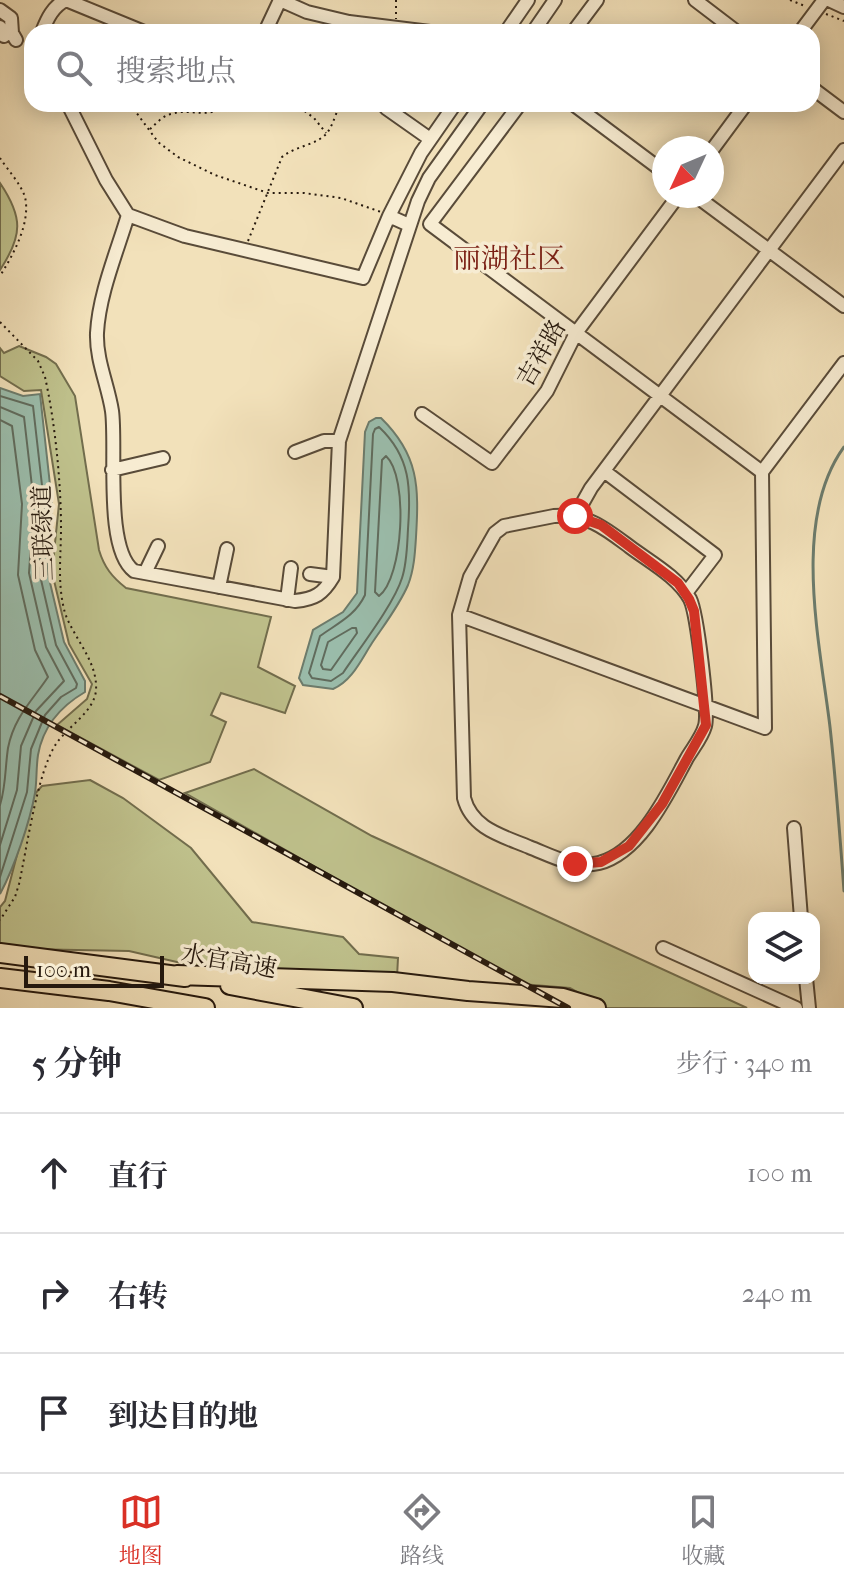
<!DOCTYPE html>
<html lang="zh">
<head>
<meta charset="utf-8">
<style>
	body { margin:0; font-family:"IM FELL French Canon","Noto Serif SC",serif; background:#f2f2f3; color:#2b2b33 }
	.controls { position:absolute; right:24px; bottom:24px; display:grid; overflow:hidden; border-radius:16px; box-shadow:0 4px 20px #0003 }
	.controls button { width:72px; height:72px; display:grid; place-items:center; padding:0; border:0; border-bottom:2px solid #e1e1e2; background:#fff; color:#2b2b33; font:40px sans-serif }
	.compass { position:absolute; left:652px; top:136px; width:72px; height:72px; border-radius:50%; background:#fff; box-shadow:0 4px 20px #0003; rotate:226deg }
	.scale { position:absolute; left:24px; bottom:20px; width:140px; box-sizing:border-box; padding-left:8px; border:4px solid #26190e; border-top:0; font-size:22px; line-height:28px; white-space:nowrap; color:#26190e; -webkit-text-stroke:6px #f7ecd2; paint-order:stroke }
	.stop { position:absolute; width:24px; height:24px; margin:-18px; border:6px solid #d93025; border-radius:50%; background:#fff }
	.stop.end { background:#d93025; border-color:#fff; box-shadow:0 2px 8px #0008 }
	.list { margin:0; padding:0; list-style:none }
	h2 { display:flex; justify-content:space-between; align-items:center; height:104px; margin:0; padding:0 32px; font-size:34px }
	h2 small { font-size:26px; font-weight:400; color:#7c7c81 }
	.list li { display:grid; grid-template-columns:52px 1fr auto; gap:24px; align-items:center; box-sizing:border-box; height:120px; padding:0 32px; border-top:2px solid #e1e1e2 }
	.list b { display:block; font-size:30px; white-space:nowrap }
	.list em { font-size:26px; font-style:normal; color:#7c7c81 }
	.icon { flex:none; width:44px; height:44px; fill:none; stroke:currentColor; stroke-width:2; stroke-linecap:round; stroke-linejoin:round }
	.map { position:relative; flex:none; width:844px; height:1008px; overflow:hidden }
	.search { position:absolute; background:#fff; box-shadow:0 4px 20px #0003; left:24px; right:24px; top:24px; height:88px; display:flex; align-items:center; gap:20px; box-sizing:border-box; padding:0 28px; border-radius:24px; color:#7c7c81; font-size:30px }
	.sheet { height:464px; background:#fff }
	nav { display:flex; justify-content:space-around; align-items:center; box-sizing:border-box; height:112px; border-top:2px solid #e1e1e2; background:#fff; font-size:22px; color:#7c7c81 }
	nav a { display:grid; justify-items:center; gap:4px }
	nav .on { color:#d93025 }
	.map>svg:first-child { display:block }
</style>
</head>
<body>
<div class="map">
<svg width="844" height="1008" viewBox="0 0 844 1008">
	<rect width="100%" height="100%" fill="#f2e1ba"/>
	<filter id="stains"><feTurbulence type="fractalNoise" baseFrequency=".0025" numOctaves="4"/><feColorMatrix values="0 0 0 0 .2 0 0 0 0 .09 0 0 0 0 .02 0 0 0 .5 -.17"/></filter>
	<radialGradient id="worn" r=".72"><stop offset=".6" stop-color="#630" stop-opacity="0"/><stop offset="1" stop-color="#630" stop-opacity=".3"/></radialGradient>
	<path fill="#bfc18c" stroke="#726d4d" stroke-width="2" d="M0 183C23 217 23 235 0 270Z
		M19 346 46 357 56 364 75 396 99 550C104 567 112 577 126 588L271 617 258 667 295 686 285 713 221 693 211 715 226 722 210 762 159 780 57 725 87 699 92 684 69 644 52 572 59 504 41 390 24 391 0 376V348L4 353Z
		M254 769 372 836 747 1008H606L570 988 521 984 185 793Z
		M90 780 123 798 191 848 252 922 343 937 359 954 398 958 397 977 203 968 129 951 25 949 0 946V907L5 901 32 797 42 786Z"/>
	<path fill="#9bbead" stroke="#6c7c6d" stroke-width="2" d="M0 388 23 396 40 394 52 503 47 570 64 642 85 681V692C61 706 43 726 38 755 36 768 37 781 35 793 30 822 14 868 0 894Z
		M376 418H381C419 455 419 487 416 537 415 553 414 570 408 585 399 606 384 625 372 643 361 660 352 681 333 689L303 685 299 678 313 630 343 612 357 593 365 432 369 422Z"/>
	<g fill="none" stroke-linecap="round" stroke-linejoin="round">
		<path stroke="#606c5e" stroke-width="2" d="M0 396 33 406 44 503 39 571 56 645 77 684 76 688 61 697 45 715 31 749 27 792 0 877
			M0 407 24 417 34 504 29 573 46 647 64 681 36 711 21 746 17 790 0 845
			M0 420 12 426 22 504 18 575 35 650 48 677C32 701 14 717 8 748 5 768 6 786 0 805
			M379 427C411 457 411 489 408 529 407 546 407 563 402 578 394 604 359 649 343 673L331 681 312 678 309 673 320 636C338 623 355 616 365 595L373 434 375 429Z
			M386 456C409 477 403 578 379 596L375 592 382 460Z
			M352 628H356L357 633 331 670 323 669 321 665 328 642Z"/>
		<path stroke="#6c7c6d" stroke-width="3" d="M844 447C791 520 820 643 830 727 836 782 840 836 844 891"/>
		<g stroke="#594b39" stroke-width="16">
			<path id="minor" d="M280 0 307 12 349 22 430 32
				M695 0 737 32
				M829 0 844 7
				M0 10 11 18 12 33 16 40
				M0 27 4 36
				M42 32C47 19 53 6 66 0L144 32
				M265 32 280 0
				M506 32 528 0
				M533 32 555 0
				M573 32 597 0
				M800 32 824 0
				M812 88 844 112
				M68 104 106 180 128 215 185 236 363 278 389 216
				M520 104 430 224 762 472
				M573 104 664 172
				M386 108 430 139
				M712 150 746 104
				M696 196 844 306
				M128 215C117 252 99 294 97 333 96 360 108 385 112 411 117 447 104 549 134 571L295 601C315 599 323 594 333 577L339 441 418 201 429 178 482 104
				M409 225 389 216 421 153 455 104
				M422 414 492 463 547 391 576 333 678 196
				M295 452 324 441H339
				M112 470 163 458
				M604 471 715 555 686 593
				M554 516C587 513 606 529 630 547 650 562 678 577 690 599 697 613 709 712 705 726 702 737 693 748 687 758 668 793 641 852 599 863 574 869 552 856 529 847 503 836 472 829 464 798L459 615 470 577 495 533 504 526Z
				M573 520 591 488 844 150
				M145 573 158 546
				M310 574 333 577
				M219 587 227 549
				M287 600 291 568
				M459 615 765 728 762 472 844 363
				M794 828 801 918
				M663 948 796 1008
				M806 978 809 1008"/>
		</g>
		<g stroke="#26190e" stroke-width="22">
			<path id="highway" d="M0 953 185 977
				M177 975 393 982 468 991 563 998 596 1008
				M0 978 109 991 205 1008
				M230 985 353 1008"/>
		</g>
		<path stroke="#26190e" stroke-width="2" stroke-dasharray="2 4" stroke-linecap="butt" d="M396 0V19
			M790 0 805 6
			M826 14 844 21
			M130 104 158 142 178 157 215 175 268 193H304L341 198 381 212
			M295 104 314 118 326 133
			M150 129C156 124 162 116 171 114 192 107 206 121 228 104
			M0 158C7 169 21 184 25 197 31 223 13 255 0 276
			M248 241 282 157C295 146 317 145 327 133 333 125 336 113 340 104
			M0 322 38 361 45 377C55 422 61 482 61 528 61 557 57 584 65 613 74 639 98 661 96 691 93 713 68 726 56 744 37 773 27 848 19 884L15 897 0 920"/>
		<use href="#minor" stroke="#f7ecd2" stroke-width="12"/>
		<use href="#highway" stroke="#f2e1ba" stroke-width="18"/>
		<g stroke="#26190e" stroke-width="6">
			<path id="rail" d="M0 696 568 1008"/>
		</g>
		<use href="#rail" stroke="#f7ecd2" stroke-width="3" stroke-dasharray="9" stroke-linecap="butt"/>
	</g>
	<g fill="none" stroke-linecap="round" stroke-linejoin="round">
		<path stroke="#d93025" stroke-width="10" d="M575 864 601 862 629 846 662 804 706 725 694 611 689 599 678 583 601 525 575 516"/>
	</g>
	<g text-anchor="middle" stroke-width="7" stroke-linejoin="round" paint-order="stroke">
		<g font-size="24" fill="#26190e" stroke="#f7ecd2">
			<text transform="translate(541 353) rotate(-60)" y="8">吉祥路</text>
			<text transform="translate(43 533) rotate(-92)" y="8">三联绿道</text>
			<text transform="translate(229 961) rotate(10)" y="8">水官高速</text>
		</g>
		<g font-size="28" fill="#7a1f14" stroke="#f7ecd2">
			<text x="509" y="268">丽湖社区</text>
		</g>
	</g>
	<rect width="100%" height="100%" filter="url(#stains)"/>
	<rect width="100%" height="100%" fill="url(#worn)"/>
</svg>
<div class="controls">
<button><svg class="icon" aria-label="layers" viewBox="0 0 24 24"><path d="M12 4l9 5-9 5-9-5zM3 14l9 5 9-5"/></svg></button>
</div>
<svg class="compass" viewBox="-18 -18 36 36"><path d="M0-13l5 13h-10z" fill="#e53935"/><path d="M0 13l5-13h-10z" fill="#7c7c81"/></svg>
<div class="scale">100 m</div>
<div class="stop" style="left:575px;top:516px"></div>
<div class="stop end" style="left:575px;top:864px"></div>
<div class="search"><svg class="icon" aria-label="search" viewBox="0 0 24 24"><circle cx="10" cy="10" r="6"/><path d="M15 15l6 6"/></svg>搜索地点</div>
</div>
<section class="sheet">
<h2>5 分钟<small>步行 · 340 m</small></h2>
<ul class="list">
<li><svg class="icon" aria-label="ahead" viewBox="0 0 24 24"><path d="M12 20V5M6 11l6-6 6 6"/></svg><div><b>直行</b></div><em>100 m</em></li>
<li><svg class="icon" aria-label="right" viewBox="0 0 24 24"><path d="M7 20v-9h11M14 6l5 5-5 5"/></svg><div><b>右转</b></div><em>240 m</em></li>
<li><svg class="icon" aria-label="arrive" viewBox="0 0 24 24"><path d="M6 21V4h12l-3 4 3 4H6"/></svg><div><b>到达目的地</b></div></li>
</ul>
</section>
<nav>
<a class="on"><svg class="icon" aria-label="map" viewBox="0 0 24 24"><path d="M3 6l6-2 6 2 6-2v14l-6 2-6-2-6 2zM9 4v14M15 6v14"/></svg>地图</a>
<a><svg class="icon" aria-label="directions" viewBox="0 0 24 24"><path d="M12 3l9 9-9 9-9-9zM9 14v-3h6M13 9l2 2-2 2"/></svg>路线</a>
<a><svg class="icon" aria-label="saved" viewBox="0 0 24 24"><path d="M7 4h10v16l-5-4-5 4z"/></svg>收藏</a>
</nav>
</body>
</html>
